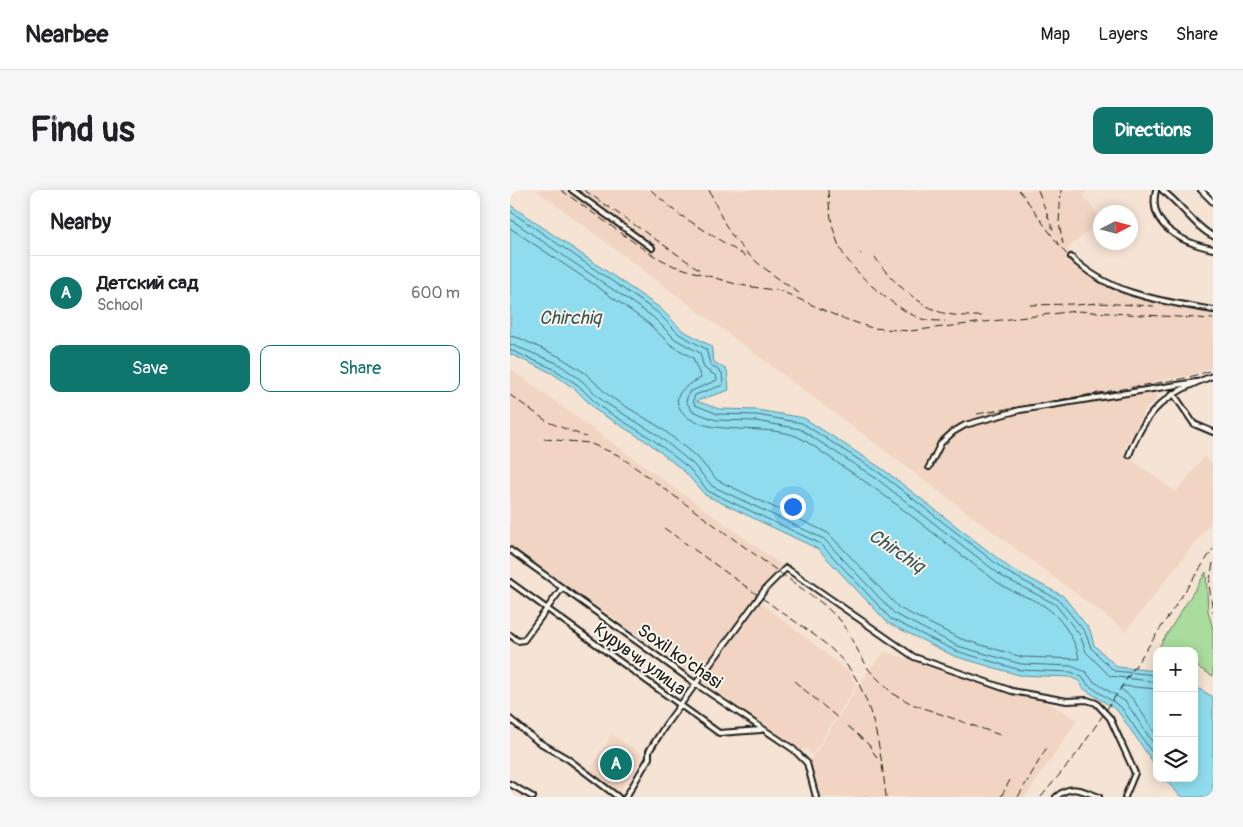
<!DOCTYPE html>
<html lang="en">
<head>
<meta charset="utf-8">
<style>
	body { margin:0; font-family:Pangolin,sans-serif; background:#f6f6f6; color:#202124 }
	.controls { position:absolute; right:15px; bottom:15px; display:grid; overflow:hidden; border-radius:10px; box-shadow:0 2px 12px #0003 }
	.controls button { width:45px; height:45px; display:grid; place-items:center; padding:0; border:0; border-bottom:1px solid #e0e0e0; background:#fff; color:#202124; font:25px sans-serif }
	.compass { position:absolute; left:583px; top:15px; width:45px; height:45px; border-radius:50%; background:#fff; box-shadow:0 2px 12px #0003; rotate:84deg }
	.you { position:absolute; left:282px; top:316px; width:18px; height:18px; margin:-12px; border:4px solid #fff; border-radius:50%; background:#1a73e8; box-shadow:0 0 0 8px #1a73e833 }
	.badge { display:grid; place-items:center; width:32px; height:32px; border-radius:50%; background:#0f766e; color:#fff; font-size:16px; font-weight:700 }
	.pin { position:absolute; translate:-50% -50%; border:2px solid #fff; box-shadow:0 1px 5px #0006 }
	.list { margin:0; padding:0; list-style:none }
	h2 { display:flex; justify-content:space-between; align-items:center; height:65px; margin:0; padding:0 20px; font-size:21px }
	h2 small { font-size:16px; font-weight:400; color:#757577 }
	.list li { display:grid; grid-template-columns:32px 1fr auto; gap:15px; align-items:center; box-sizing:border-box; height:75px; padding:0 20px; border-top:1px solid #e0e0e0 }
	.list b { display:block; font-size:19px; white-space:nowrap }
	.list p { margin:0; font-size:16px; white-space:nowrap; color:#757577 }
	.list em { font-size:16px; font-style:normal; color:#757577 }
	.actions { display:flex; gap:10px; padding:15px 20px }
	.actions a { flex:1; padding:11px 0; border:1px solid #0f766e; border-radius:10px; text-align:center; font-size:18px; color:#0f766e }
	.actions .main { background:#0f766e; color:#fff }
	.icon { flex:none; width:28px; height:28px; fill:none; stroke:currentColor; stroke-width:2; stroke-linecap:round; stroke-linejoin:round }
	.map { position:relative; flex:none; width:703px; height:607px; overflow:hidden; border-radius:10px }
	header { display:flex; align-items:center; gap:30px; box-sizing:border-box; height:70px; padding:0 25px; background:#fff; border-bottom:1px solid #e0e0e0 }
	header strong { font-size:24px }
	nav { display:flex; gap:28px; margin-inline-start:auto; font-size:18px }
	.intro { display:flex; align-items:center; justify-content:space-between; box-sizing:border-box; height:120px; padding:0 30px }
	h1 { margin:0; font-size:35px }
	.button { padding:12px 22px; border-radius:10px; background:#0f766e; color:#fff; font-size:18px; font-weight:700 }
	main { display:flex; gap:30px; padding:0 30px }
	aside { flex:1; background:#fff; border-radius:10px; box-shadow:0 2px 12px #0003 }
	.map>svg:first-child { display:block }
</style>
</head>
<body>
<header>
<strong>Nearbee</strong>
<nav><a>Map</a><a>Layers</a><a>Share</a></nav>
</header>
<div class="intro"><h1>Find us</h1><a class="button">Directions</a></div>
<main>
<aside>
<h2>Nearby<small></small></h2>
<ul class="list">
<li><span class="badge">A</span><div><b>Детский сад</b><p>School</p></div><em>600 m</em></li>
</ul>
<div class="actions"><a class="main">Save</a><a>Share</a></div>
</aside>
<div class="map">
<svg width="703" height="607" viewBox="0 0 703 607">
	<rect width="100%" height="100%" fill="#f5e3d3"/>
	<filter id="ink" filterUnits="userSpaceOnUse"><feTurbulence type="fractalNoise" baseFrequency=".02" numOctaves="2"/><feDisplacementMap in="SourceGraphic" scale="10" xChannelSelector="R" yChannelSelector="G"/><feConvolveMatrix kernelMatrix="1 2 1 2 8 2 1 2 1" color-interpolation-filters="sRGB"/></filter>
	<g filter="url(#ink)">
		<path fill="#f1d5c2" d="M26 0H578L573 5 590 28V31L558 58 562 71 581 87 605 99 636 110 703 121V177L678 186 644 191 647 210 636 218 612 263 666 302 694 267 703 274V330L616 441Z
			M0 179 273 376 251 413 338 481 346 496 302 565 297 559 290 560 0 355Z
			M375 462 524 511 526 508 551 520 567 531 515 607H309L300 571 359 480Z
			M102 545 133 565 108 604 78 583Z"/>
		<path fill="#a9dc9d" stroke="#627c5c" d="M696 382 698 421 703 439V486L684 475V461H653L650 455Z"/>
		<path fill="#8fdcee" stroke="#618f9a" d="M0 15 150 118 172 140 201 156 204 172 217 180 219 200 186 211 209 219 247 220 294 228 374 280 500 378 553 406 580 440 584 455 607 477 647 481V578L607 520 574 499 569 491 560 487 509 485 444 466 378 433 308 359 195 305 175 282 139 253 87 221 65 199 42 183 0 164Z
			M684 496 703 507V607H671L654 588H684Z"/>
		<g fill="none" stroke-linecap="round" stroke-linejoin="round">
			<path stroke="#4a6970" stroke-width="1" d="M0 21 147 122 169 144 196 159 200 174 212 183 213 195 185 205 183 211 185 215 208 224 247 225 292 233 371 284 497 382 549 410 575 442 581 458 604 481 647 485
				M0 29 143 127 165 149 190 163 194 178 206 186 207 190 179 202 176 211 182 221 206 230 246 231 290 239 367 289 493 387 545 414 570 445 576 462 600 486 647 492
				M0 38 85 95 138 133 161 155 183 168 191 188C179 195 156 204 174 224 195 247 258 233 288 247 302 254 316 265 329 274 385 310 434 353 487 392 503 404 526 408 541 421 554 433 567 452 569 469L512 467 451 449 389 418 318 343 207 290 188 268 151 238 99 206 75 183 50 167 9 148 0 146
				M0 154 47 173 71 190 94 212 146 244 183 274 202 296 314 349 385 424 448 456 511 474 561 476 576 482 583 491 616 512 647 559
				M0 160 44 179 68 195 90 217 142 249 179 278 198 301 311 354 381 429 446 461 510 480 561 482 572 487 578 495 611 517 647 570
				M647 499 614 496 610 498 623 509 647 546"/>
			<g stroke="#1c1c1c" stroke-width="8">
				<path id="minor" d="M62 0 142 58
					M646 0C637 36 673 53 703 59
					M652 0C670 13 685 37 703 46
					M691 0 703 12
					M561 67C600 105 652 111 703 120
					M663 203 684 234 703 242
					M619 265C636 219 658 202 703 186
					M419 277 431 253 443 242 455 235 510 220 686 192
					M0 360 186 494 283 559 297 573 306 607
					M0 392 209 543 251 540
					M0 445 8 451 14 450 52 398
					M0 529 27 551 58 569 108 607
					M0 594 23 607
					M116 607 139 568V561L157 533 256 398 276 378 404 467 502 501 557 511 577 510 586 513 600 528 625 583 615 607
					M546 607C561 594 572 600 589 607"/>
			</g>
			<use href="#minor" stroke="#fbf7ec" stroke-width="4"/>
			<path stroke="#1c1c1c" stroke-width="1" stroke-dasharray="8 4" stroke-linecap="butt" d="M51 0 139 63 164 76 229 95 271 101 329 127 362 138 400 141 566 121 703 129
				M74 0 190 80
				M141 0 167 23 235 66
				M199 0C207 16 213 34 224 48 241 71 266 87 289 103
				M318 0C319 20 322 42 331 60 344 84 386 120 412 129 419 131 427 131 435 131
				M509 0C526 22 548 57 567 76 601 109 659 116 703 121
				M528 0 543 40
				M551 0 549 33 553 54
				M350 63 351 64
				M365 67C378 88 404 111 427 121 442 127 459 126 474 126
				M520 115 563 114
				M566 115 588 113 644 116
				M0 205 38 232 76 247
				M467 224 676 188 703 180
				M34 249 79 253 108 265 313 414 331 431 359 480 382 503 402 514 490 545
				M154 338C189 363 224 388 259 413 288 435 325 454 345 487 365 521 372 568 376 607
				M703 373 699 395 703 423
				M284 491 329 529
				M338 536 359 555 367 568
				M355 606V607
				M491 607 500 590
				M508 607 537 557
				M531 607 569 561 703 359"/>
		</g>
	</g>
	<g text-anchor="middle" stroke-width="4" stroke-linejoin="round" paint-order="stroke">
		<g font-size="18" fill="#1c1c1c" stroke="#fbf7ec">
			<text transform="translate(170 466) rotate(35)" y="6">Soxil ko'chasi</text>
			<text transform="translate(130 469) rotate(36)" y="6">Курувчи улица</text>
		</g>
		<g font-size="19" font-style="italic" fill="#3e565b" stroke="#fbf7ec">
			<text x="60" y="134">Chirchiq</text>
			<text transform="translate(387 360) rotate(34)" y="7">Chirchiq</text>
		</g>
	</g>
</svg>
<div class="controls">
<button>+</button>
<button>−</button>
<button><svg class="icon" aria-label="layers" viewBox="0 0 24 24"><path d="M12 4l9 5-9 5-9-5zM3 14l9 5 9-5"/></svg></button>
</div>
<svg class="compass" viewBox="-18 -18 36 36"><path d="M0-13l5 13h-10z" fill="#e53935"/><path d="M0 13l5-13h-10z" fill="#757577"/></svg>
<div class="you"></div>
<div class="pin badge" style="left:106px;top:574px">A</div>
</div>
</main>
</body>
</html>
